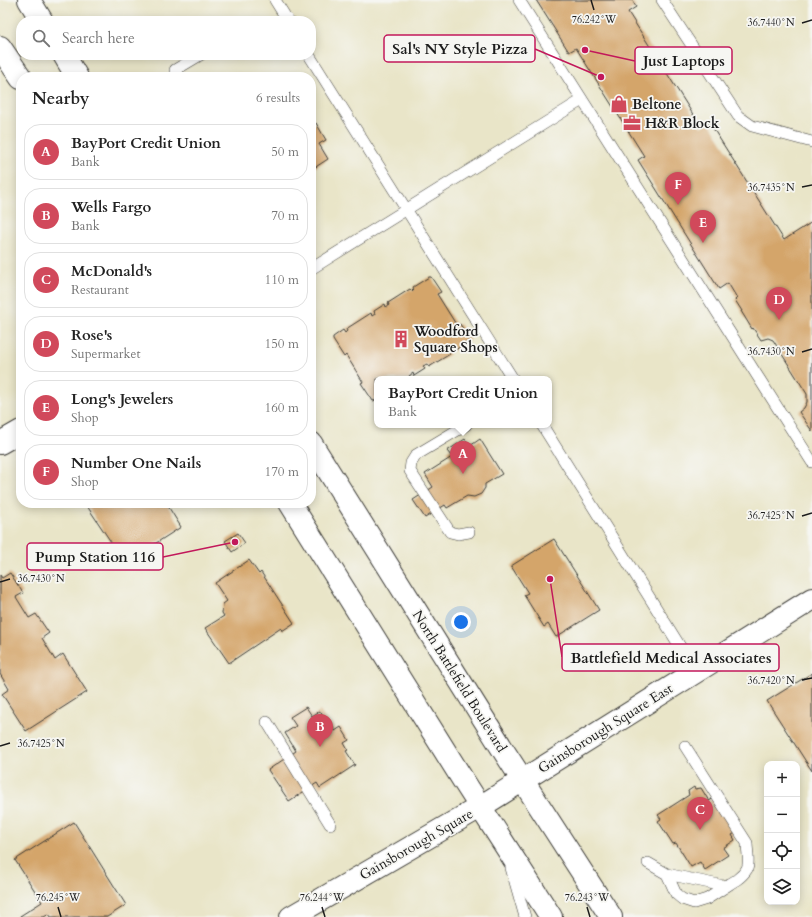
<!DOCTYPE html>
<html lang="en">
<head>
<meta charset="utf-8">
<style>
	body { margin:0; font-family:Cardo,serif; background:#f2f2f2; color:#222 }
	.controls { position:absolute; right:12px; bottom:12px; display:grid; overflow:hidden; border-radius:8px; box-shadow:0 2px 10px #0003 }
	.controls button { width:36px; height:36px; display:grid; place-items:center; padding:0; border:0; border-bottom:1px solid #e0e0e0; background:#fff; color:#222; font:20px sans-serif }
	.you { position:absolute; left:461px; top:622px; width:14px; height:14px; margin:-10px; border:3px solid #fff; border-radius:50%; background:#1a73e8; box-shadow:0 0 0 6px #1a73e833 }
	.badge { display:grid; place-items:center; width:26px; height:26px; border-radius:50%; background:#d1495b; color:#fff; font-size:13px; font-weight:700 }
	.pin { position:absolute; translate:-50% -33px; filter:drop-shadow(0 1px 2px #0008) }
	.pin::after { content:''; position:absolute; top:21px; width:14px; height:12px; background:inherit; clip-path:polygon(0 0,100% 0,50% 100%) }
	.popup { position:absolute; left:374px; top:376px; width:178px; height:52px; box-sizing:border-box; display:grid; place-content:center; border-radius:8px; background:#fff; filter:drop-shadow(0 1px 3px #0005); font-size:13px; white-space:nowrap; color:#767676 }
	.popup b { font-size:15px; color:#222 }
	.popup::after { content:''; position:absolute; left:50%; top:100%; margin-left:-8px; border:8px solid transparent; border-top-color:#fff }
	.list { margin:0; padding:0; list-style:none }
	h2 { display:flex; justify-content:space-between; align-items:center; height:52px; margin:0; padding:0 16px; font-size:17px }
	h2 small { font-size:13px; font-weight:400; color:#767676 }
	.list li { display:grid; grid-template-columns:26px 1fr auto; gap:12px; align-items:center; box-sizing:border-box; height:56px; margin:0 8px 8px; padding:0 8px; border:1px solid #e0e0e0; border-radius:16px }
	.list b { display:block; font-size:15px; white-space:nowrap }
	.list p { margin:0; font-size:13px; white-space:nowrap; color:#767676 }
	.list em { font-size:13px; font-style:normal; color:#767676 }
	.icon { flex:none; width:22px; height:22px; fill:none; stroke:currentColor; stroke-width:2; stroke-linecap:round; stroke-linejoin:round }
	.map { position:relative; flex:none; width:812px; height:917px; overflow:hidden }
	.search { position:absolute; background:#fff; box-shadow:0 2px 10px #0003; left:16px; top:16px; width:300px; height:44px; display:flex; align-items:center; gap:10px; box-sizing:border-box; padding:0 14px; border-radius:16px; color:#767676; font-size:15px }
	.panel { position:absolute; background:#fff; box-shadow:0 2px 10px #0003; left:16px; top:72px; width:300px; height:436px; border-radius:16px }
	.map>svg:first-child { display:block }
</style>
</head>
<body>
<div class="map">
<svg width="812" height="917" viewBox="0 0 812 917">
	<rect width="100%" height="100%" fill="#f6f6f2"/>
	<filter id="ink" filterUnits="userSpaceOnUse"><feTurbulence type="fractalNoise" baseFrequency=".025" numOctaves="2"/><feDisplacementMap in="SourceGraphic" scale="8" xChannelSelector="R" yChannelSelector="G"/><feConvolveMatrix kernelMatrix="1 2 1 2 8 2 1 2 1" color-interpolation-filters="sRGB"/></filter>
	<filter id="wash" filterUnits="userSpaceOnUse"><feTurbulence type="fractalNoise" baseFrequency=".012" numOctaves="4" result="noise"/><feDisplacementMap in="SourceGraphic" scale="16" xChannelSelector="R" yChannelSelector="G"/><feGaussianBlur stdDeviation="0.9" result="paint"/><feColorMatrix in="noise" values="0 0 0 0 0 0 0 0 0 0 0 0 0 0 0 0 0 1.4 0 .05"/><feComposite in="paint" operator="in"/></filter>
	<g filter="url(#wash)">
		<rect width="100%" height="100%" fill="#e9e5c8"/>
		<g id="blocks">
			<path fill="#d4a56b" d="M536 0H632L636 7 628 12 701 127 709 122 784 240 812 222V431L799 412 804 408 807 402V394L773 340 768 338 761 340 753 328 752 329 741 311H742L735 300 737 298 728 283 719 289 638 160 644 156 576 48 569 52Z
				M316 123 326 140 319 144 328 159 311 170V126Z
				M429 277H431L441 292 437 294 457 326 460 324 470 340 454 351 453 348 448 351 450 354 429 367 427 364 423 366 425 369 414 376 413 373 409 376 411 379H377V400L373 401 361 383 363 382 346 355 344 357 333 340V337L343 330 345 333 347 331 346 329 371 313 372 316 375 314 374 311 385 304 386 307 389 305 388 303 410 289 412 291 414 289 413 287Z
				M465 439 470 446 480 439 502 474 485 484V488L481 494 474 497 467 496 447 508 445 505 425 518 413 500 433 487 425 474 452 457 447 451Z
				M85 503H160L161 505 166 503 181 527 125 563Z
				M238 533 245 543 232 552 225 541Z
				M554 539 599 610 556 637 548 624 544 627 524 595 528 593 511 566Z
				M249 560 259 574 261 572 294 623 282 631 281 628 229 663 205 628 224 616 222 613 223 604 227 601 215 583Z
				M10 573 23 593 16 597 29 618 36 614 49 633 42 638 55 660 63 654 87 692 26 731 2 694 9 689 0 674V575L2 578Z
				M812 673V771L767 701Z
				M306 707 312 716 320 711 329 725 331 724 335 731 341 727 349 740 344 743 348 750 346 751 355 765 320 788 317 783 289 801 268 770 296 751 285 733 296 726 290 717Z
				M694 787 695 789 701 788 709 801 714 798 737 832 732 835 735 840 723 848 728 855 705 870 700 862 691 867 676 843 673 844 658 821 661 819 658 815 689 795 688 791Z
				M74 822 126 905 107 917H51L49 914 44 917H20V916L42 902 15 860Z"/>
		</g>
	</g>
	<g filter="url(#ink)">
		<use href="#blocks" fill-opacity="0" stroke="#3b3a36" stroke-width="1"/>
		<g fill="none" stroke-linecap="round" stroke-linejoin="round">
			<g stroke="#3b3a36" stroke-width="12">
				<path id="lane" d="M275 0 288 21
					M519 0 812 462
					M662 0 738 116 752 126 812 142
					M309 55 513 379
					M179 77 175 70 200 55
					M311 269 582 100
					M466 425 416 455 411 463 410 471 450 532 458 534 469 532
					M542 425 696 672
					M267 722 330 824
					M648 863 667 874 724 886C732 884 742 877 747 869 750 862 747 851 747 843L685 746
					M511 868 525 917
					M667 874 676 894 682 899 694 903 707 899 730 884"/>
			</g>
			<g stroke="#3b3a36" stroke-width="24">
				<path id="street" d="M0 443 21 431
					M291 917 480 807"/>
			</g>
			<g stroke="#3b3a36" stroke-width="24">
				<path id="secondary" d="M480 807 812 599"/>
			</g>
			<g stroke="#3b3a36" stroke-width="24">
				<path id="primary" d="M29 0 42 21
					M0 47 21 78
					M64 55 77 77
					M311 443 505 753 611 917
					M290 503 463 780 551 917"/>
			</g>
			<use href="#lane" stroke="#fff" stroke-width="11"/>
			<use href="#street" stroke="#fff" stroke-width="22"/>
			<use href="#secondary" stroke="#fff" stroke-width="22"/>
			<use href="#primary" stroke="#fff" stroke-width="22"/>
		</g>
	</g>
	<path fill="none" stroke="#1c1c1c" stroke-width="1.5" d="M591 0 594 10M802 23 812 20M802 187 812 185M802 352 812 349M802 516 812 513M0 582 10 579M802 680 812 678M0 746 10 743M58 907 61 917M322 907 325 917M587 907 590 917"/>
	<defs>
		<g id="shop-bare" transform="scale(1.38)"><path d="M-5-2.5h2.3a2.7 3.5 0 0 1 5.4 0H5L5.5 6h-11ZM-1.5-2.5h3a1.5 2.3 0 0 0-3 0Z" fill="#d1495b" stroke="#f6f6f2" stroke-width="2.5" paint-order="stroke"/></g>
		<g id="office-bare" transform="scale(1.38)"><path d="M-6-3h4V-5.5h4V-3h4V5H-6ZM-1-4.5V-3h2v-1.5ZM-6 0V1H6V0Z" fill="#d1495b" stroke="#f6f6f2" stroke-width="2.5" paint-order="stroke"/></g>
		<g id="building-bare" transform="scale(1.38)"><path d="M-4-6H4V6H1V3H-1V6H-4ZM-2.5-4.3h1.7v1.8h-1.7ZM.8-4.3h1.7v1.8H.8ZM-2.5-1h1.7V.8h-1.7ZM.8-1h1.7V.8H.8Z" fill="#d1495b" stroke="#f6f6f2" stroke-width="2.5" paint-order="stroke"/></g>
	</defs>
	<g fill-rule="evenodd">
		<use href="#shop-bare" x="619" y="104"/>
		<use href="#office-bare" x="632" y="123"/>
		<use href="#building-bare" x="401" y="339"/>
	</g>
	<g text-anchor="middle" stroke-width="3.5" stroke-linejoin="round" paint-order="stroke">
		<g font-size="14" font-weight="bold" fill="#1c1c1c" stroke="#f6f6f2" text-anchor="start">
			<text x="632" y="109">Beltone</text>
			<text x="645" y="128">H&amp;R Block</text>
			<text x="414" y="336">Woodford<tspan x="414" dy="16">Square Shops</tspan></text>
		</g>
		<g font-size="14" fill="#1c1c1c" stroke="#f6f6f2">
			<text transform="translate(460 681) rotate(58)" y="5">North Battlefield Boulevard</text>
			<text transform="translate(605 728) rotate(-32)" y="5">Gainsborough Square East</text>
			<text transform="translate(416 844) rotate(-30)" y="5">Gainsborough Square</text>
		</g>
	</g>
	<g font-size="10" text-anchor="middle" fill="#1c1c1c" stroke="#f6f6f2" stroke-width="3.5" stroke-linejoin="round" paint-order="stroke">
		<text x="594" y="23">76.242°W</text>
		<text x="771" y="26">36.7440°N</text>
		<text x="771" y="191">36.7435°N</text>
		<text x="771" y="355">36.7430°N</text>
		<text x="771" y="519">36.7425°N</text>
		<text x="41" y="582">36.7430°N</text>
		<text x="771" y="684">36.7420°N</text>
		<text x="41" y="747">36.7425°N</text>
		<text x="58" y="901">76.245°W</text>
		<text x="322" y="901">76.244°W</text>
		<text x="587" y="901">76.243°W</text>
	</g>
	<path fill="none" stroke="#c2185b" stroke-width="1.5" d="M601 77L535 49M585 50L635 61M235 542L163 557M550 579L562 657"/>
	<g fill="#c2185b" stroke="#f6f6f2" stroke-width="1.5">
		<circle cx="601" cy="77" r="4"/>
		<circle cx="585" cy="50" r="4"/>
		<circle cx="235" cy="542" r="4"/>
		<circle cx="550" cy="579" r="4"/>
	</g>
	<g fill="#f6f6f2" stroke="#c2185b" stroke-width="1.5">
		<rect x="384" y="35" width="151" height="27" rx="4"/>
		<rect x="635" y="47" width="97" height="27" rx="4"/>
		<rect x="27" y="543" width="136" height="27" rx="4"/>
		<rect x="562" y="644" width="217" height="27" rx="4"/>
	</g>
	<g font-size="15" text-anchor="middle" font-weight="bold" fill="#1c1c1c">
		<text x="460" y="54">Sal's NY Style Pizza</text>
		<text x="684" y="66">Just Laptops</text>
		<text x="95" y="562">Pump Station 116</text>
		<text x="671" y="663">Battlefield Medical Associates</text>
	</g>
</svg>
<div class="controls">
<button>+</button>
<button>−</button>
<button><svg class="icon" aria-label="locate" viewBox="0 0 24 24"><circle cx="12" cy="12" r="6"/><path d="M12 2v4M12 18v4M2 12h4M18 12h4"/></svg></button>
<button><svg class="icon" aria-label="layers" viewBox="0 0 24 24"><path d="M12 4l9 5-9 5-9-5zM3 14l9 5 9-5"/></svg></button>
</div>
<div class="you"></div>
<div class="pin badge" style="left:463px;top:474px">A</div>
<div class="popup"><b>BayPort Credit Union</b>Bank</div>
<div class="pin badge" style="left:320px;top:747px">B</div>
<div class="pin badge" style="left:700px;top:830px">C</div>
<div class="pin badge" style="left:779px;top:320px">D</div>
<div class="pin badge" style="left:703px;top:243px">E</div>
<div class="pin badge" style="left:678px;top:205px">F</div>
<div class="search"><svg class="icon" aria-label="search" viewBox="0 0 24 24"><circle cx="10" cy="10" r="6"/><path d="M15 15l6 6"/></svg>Search here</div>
<section class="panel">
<h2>Nearby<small>6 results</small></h2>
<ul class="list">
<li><span class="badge">A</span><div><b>BayPort Credit Union</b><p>Bank</p></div><em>50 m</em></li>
<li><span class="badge">B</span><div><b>Wells Fargo</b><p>Bank</p></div><em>70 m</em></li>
<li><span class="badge">C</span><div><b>McDonald's</b><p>Restaurant</p></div><em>110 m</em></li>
<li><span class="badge">D</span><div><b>Rose's</b><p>Supermarket</p></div><em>150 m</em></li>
<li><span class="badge">E</span><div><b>Long's Jewelers</b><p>Shop</p></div><em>160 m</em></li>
<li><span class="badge">F</span><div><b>Number One Nails</b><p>Shop</p></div><em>170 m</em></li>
</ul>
</section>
</div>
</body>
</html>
